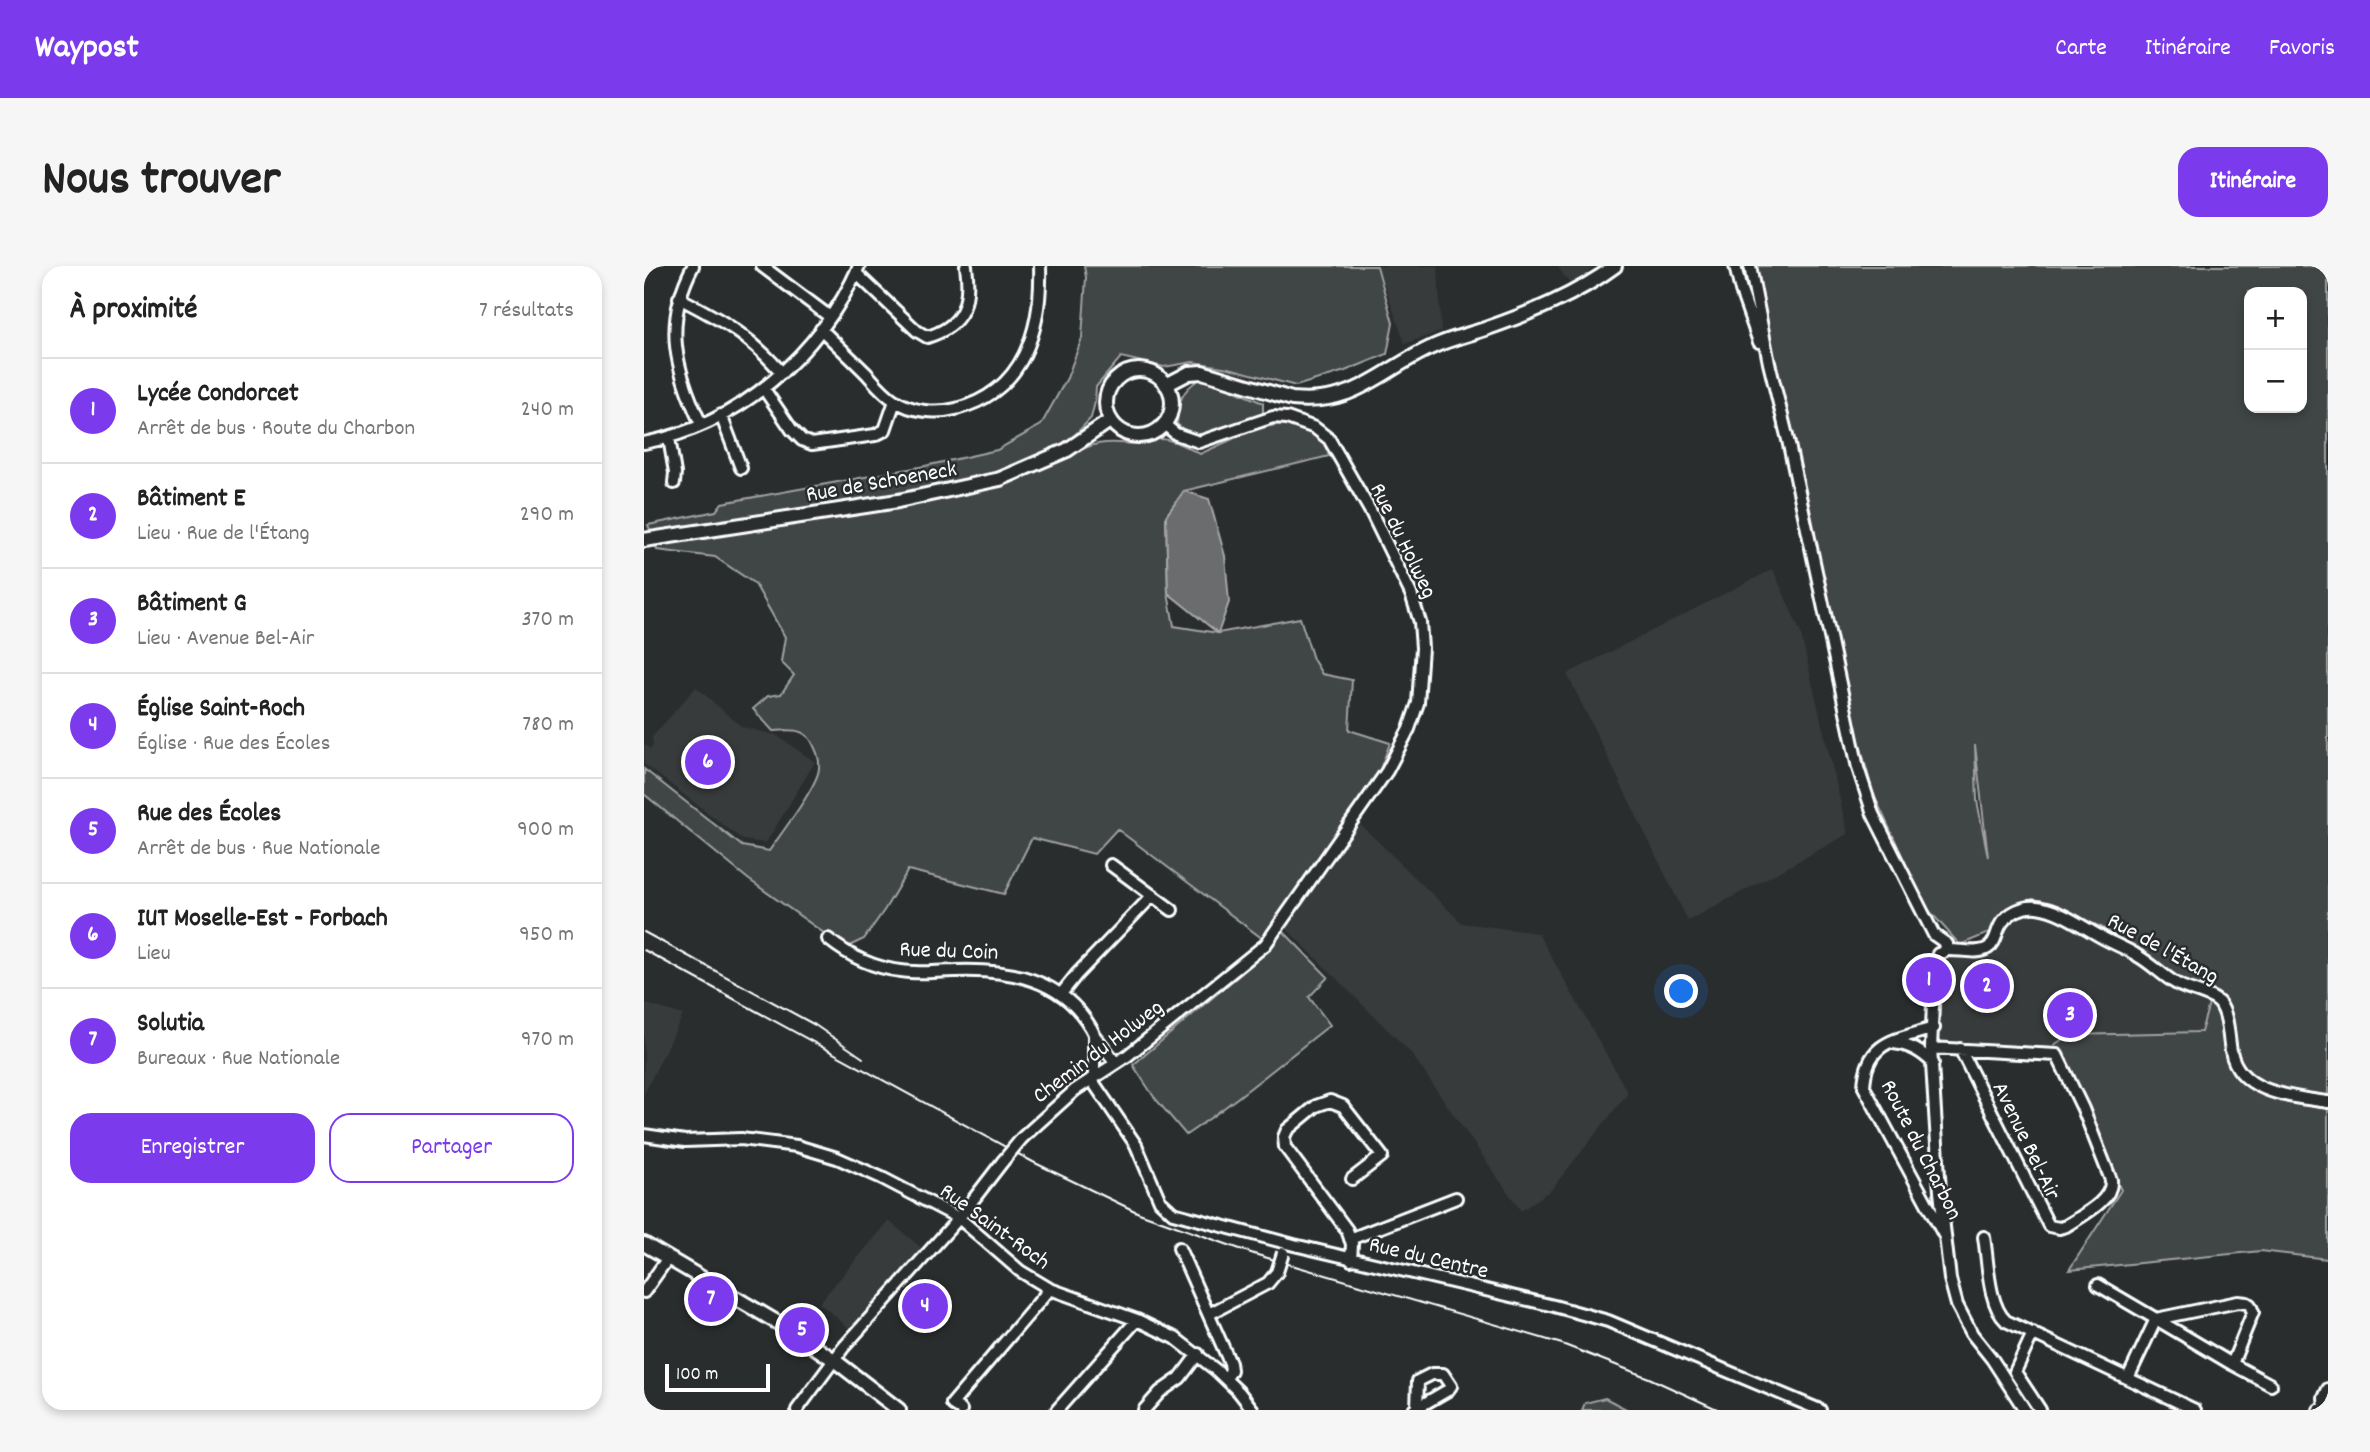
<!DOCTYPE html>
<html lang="fr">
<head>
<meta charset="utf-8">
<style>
	body { margin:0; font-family:Dekko,sans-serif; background:#f6f6f6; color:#222 }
	.controls { position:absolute; right:21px; top:21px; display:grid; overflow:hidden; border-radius:14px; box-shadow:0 4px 10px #0003 }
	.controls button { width:63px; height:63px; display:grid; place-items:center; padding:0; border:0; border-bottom:2px solid #e0e0e0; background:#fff; color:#222; font:35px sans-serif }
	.scale { position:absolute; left:21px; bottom:18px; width:105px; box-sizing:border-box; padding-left:7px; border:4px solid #fff; border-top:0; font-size:19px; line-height:24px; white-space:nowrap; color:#fff; -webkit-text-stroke:5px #2a2d2e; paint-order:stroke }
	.you { position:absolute; left:1038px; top:726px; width:24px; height:24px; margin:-18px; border:5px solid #fff; border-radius:50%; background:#1a73e8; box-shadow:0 0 0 10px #1a73e833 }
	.badge { display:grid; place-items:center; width:46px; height:46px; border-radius:50%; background:#7c3aed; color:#fff; font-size:23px; font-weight:700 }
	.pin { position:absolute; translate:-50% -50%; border:4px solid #fff; box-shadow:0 2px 7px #0006 }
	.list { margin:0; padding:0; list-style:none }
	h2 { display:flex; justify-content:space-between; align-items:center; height:91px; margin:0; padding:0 28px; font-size:30px }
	h2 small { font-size:23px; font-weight:400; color:#767676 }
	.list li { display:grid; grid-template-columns:46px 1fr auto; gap:21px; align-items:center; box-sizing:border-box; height:105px; padding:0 28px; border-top:2px solid #e0e0e0 }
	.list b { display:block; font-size:26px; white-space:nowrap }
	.list p { margin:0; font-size:23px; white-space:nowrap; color:#767676 }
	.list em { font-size:23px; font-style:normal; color:#767676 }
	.actions { display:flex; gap:14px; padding:21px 28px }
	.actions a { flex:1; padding:16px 0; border:2px solid #7c3aed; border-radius:21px; text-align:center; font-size:24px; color:#7c3aed }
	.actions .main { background:#7c3aed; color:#fff }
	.map { position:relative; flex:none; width:1684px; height:1144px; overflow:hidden; border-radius:21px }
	header { display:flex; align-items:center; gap:42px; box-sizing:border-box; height:98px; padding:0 35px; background:#7c3aed; color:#fff }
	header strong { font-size:33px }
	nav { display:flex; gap:38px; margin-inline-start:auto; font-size:24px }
	.intro { display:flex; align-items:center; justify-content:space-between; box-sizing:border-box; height:168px; padding:0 42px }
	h1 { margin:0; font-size:49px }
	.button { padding:18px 32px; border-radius:21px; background:#7c3aed; color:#fff; font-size:24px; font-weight:700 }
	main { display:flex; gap:42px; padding:0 42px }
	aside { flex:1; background:#fff; border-radius:21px; box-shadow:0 4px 10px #0003 }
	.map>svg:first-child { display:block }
</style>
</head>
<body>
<header>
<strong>Waypost</strong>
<nav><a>Carte</a><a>Itinéraire</a><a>Favoris</a></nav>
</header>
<div class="intro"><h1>Nous trouver</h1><a class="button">Itinéraire</a></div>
<main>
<aside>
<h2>À proximité<small>7 résultats</small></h2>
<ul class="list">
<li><span class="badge">1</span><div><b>Lycée Condorcet</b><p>Arrêt de bus · Route du Charbon</p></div><em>240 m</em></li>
<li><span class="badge">2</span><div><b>Bâtiment E</b><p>Lieu · Rue de l'Étang</p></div><em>290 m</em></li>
<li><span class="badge">3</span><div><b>Bâtiment G</b><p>Lieu · Avenue Bel-Air</p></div><em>370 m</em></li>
<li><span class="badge">4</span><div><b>Église Saint-Roch</b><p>Église · Rue des Écoles</p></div><em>780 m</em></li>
<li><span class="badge">5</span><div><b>Rue des Écoles</b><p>Arrêt de bus · Rue Nationale</p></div><em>900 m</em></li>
<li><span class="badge">6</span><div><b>IUT Moselle-Est - Forbach</b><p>Lieu</p></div><em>950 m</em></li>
<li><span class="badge">7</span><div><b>Solutia</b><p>Bureaux · Rue Nationale</p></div><em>970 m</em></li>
</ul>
<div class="actions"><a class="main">Enregistrer</a><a>Partager</a></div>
</aside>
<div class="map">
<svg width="1684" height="1144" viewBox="0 0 1684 1144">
	<rect width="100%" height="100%" fill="#2a2d2e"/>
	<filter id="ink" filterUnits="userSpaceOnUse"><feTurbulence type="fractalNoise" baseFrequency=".0143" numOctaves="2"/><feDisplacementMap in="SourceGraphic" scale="14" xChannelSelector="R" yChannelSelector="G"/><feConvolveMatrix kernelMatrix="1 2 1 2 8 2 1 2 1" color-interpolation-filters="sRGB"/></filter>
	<g filter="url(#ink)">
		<path fill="#373a3b" d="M734 0H794L797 65 761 78Z
			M913 0H952L927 19Z
			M1129 303 1156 365 1204 568 1044 655 923 408Z
			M52 421 98 461 132 469 171 496 122 577 99 574 0 498V478L7 483 9 479 8 471Z
			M717 559 818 657 894 667 984 827 907 924 877 945 766 786 640 660 700 573Z
			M1389 643 1411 650 1494 693 1565 736 1557 766 1425 769 1409 786 1310 780 1292 776 1294 700 1302 691 1352 687 1353 679 1370 650Z
			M0 737 39 749 0 828Z
			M245 955 280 984 207 1064 175 1037Z"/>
		<path fill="#414445" stroke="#a0a2a2" stroke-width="2" fill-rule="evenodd" d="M440 0H733L749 57 743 88 701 105 652 120 585 102 549 96 520 101 477 91 452 121 451 136 447 152 431 169 439 183C457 174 473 177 493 178 500 179 507 174 514 173 528 172 544 182 556 188L611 163 642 157 678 171 685 190 540 225 522 250 524 327 530 360 574 367 656 352 669 393 678 408 708 414 705 464 746 477 735 506 619 673 473 563 450 588 388 572 360 628 264 604 241 643 220 673 201 682 104 613 0 528V503L98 580 125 585C136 569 175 518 175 502 176 492 172 484 168 476 159 461 144 464 129 465L109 443 124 430 137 428 150 409 137 396 141 371 111 318 71 291 13 284 4 259 72 245 78 237 281 200 353 184 397 159 423 112 438 72 442 11Z
			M1109 0H1684V993L1617 985 1425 1004 1477 924 1409 786 1410 779 1425 769 1557 766 1568 727 1541 716 1457 661 1389 633 1363 646 1347 666 1316 679 1282 641 1229 527 1207 445ZM1605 26H1658V142H1605ZM1331 479 1344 591 1333 535Z
			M556 113 570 116 619 137V148C600 153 564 177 547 169 542 167 537 161 533 158 534 137 537 124 556 113Z
			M638 664 684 711 665 731 686 759C638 796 592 836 542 869L510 831 489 799 626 683Z
			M961 1132 984 1144H938L941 1137Z"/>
		<path fill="#6a6c6d" stroke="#a6a7a7" stroke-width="2" d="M540 225 565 233 581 290 585 336 574 367 524 327 522 250Z"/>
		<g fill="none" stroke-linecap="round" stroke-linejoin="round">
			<g stroke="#fff" stroke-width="16">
				<path id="minor" d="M49 0C19 57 31 103 57 158
					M118 0 186 51
					M1091 0 1097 25 1115 76
					M1106 0 1125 97 1144 174 1214 502 1229 548 1290 669 1303 678 1300 686 1294 688
					M212 7 273 65 283 71C320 60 327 36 322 0
					M35 32C78 54 105 69 138 107
					M177 63C192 78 208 93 223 108 231 117 240 128 250 134 268 146 292 148 312 143 380 126 398 63 396 0
					M120 123 148 164 158 174 168 178 231 169 241 164 251 135
					M77 149 97 202
					M25 172 31 207 30 217
					M0 177C95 159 176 88 215 0
					M467 599 528 644
					M184 673C205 690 230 702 257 705 275 708 293 705 311 705 364 703 418 712 447 762L450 768V811
					M1302 684C1315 683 1333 689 1344 682 1352 677 1352 666 1357 658 1364 647 1380 639 1393 641 1417 644 1440 662 1461 673 1472 679 1484 683 1494 690 1508 698 1519 710 1533 718 1545 725 1569 728 1576 738 1585 751 1584 770 1587 785 1595 828 1650 831 1684 836
					M1294 688 1291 697 1287 782 1296 926 1306 1013 1313 1039 1328 1068 1348 1093 1381 1144
					M417 728 433 708 509 629
					M1290 762C1252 774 1222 774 1220 821L1300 969
					M450 769 472 797
					M1249 777C1266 779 1277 785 1289 797
					M1287 782 1413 789 1439 843 1467 914C1469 935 1437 950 1422 960L1415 962 1405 960 1316 783
					M447 813 492 879 516 935 529 947 650 979 910 1040 964 1055 1176 1144
					M0 869 41 875 97 873 153 880 193 892 238 912 315 952 376 1005 406 1023 493 1054 531 1072 572 1104 595 1126 609 1144
					M378 872 431 824 483 790 621 679 743 505 765 463 774 437 778 382 776 356 767 328 728 248 685 173 671 162 643 152 629 151 555 176 532 168 520 158
					M1340 971C1344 995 1344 1039 1362 1055L1551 1144
					M706 973 812 932
					M535 982 586 1097 587 1104 582 1113
					M707 994 708 978 703 964 641 881 640 871 643 864 672 840 686 835 699 840 738 890 708 913
					M1454 1019 1512 1053 1594 1036 1603 1037 1606 1039 1609 1046 1588 1098 1512 1053 1484 1112
					M0 1026 24 992
					M565 1048 624 1017 633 1006
					M1389 1067 1371 1106 1396 1144
					M1588 1098 1627 1119
					M153 1144 199 1082 315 952 359 895
					M317 1144 308 1138 406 1023
					M413 1144 493 1054
					M500 1144 516 1126 536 1112 554 1088
					M770 1144 773 1142 804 1124 807 1120 799 1108H788L774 1115 773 1142
					M1675 1144 1681 1141 1680 1132 1684 1123"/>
			</g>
			<g stroke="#fff" stroke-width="18">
				<path id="major" d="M462 137a33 33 0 1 1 66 0a33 33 0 1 1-66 0Z
					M522 119 545 107 558 106 648 133C715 140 740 100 795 78 810 72 826 68 841 63 887 47 932 29 971 0
					M0 274 254 235 356 213 423 184 467 154
					M0 978 141 1061 190 1094 255 1144"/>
			</g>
			<use href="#minor" stroke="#2a2d2e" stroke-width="10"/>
			<use href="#major" stroke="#2a2d2e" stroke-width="12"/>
			<path stroke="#fff" stroke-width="2" d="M0 666 171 759 219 792
				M0 684 389 896 495 947 610 988 918 1078 1005 1112 1075 1144"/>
			<g stroke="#fff" stroke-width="16" stroke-linecap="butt">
				<path id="minor-bridge" d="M359 895 378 872
					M633 1006 639 987"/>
			</g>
			<use href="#minor-bridge" stroke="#2a2d2e" stroke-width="10"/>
		</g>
	</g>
	<g text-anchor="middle" stroke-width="5" stroke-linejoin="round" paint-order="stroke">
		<g font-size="23" fill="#fff" stroke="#2a2d2e">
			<text transform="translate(237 214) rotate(-10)" y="8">Rue de Schoeneck</text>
			<text transform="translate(761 274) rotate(64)" y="8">Rue du Holweg</text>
			<text transform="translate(1520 681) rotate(29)" y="8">Rue de l'Étang</text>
			<text transform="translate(305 683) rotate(2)" y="8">Rue du Coin</text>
			<text transform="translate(453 784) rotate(-37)" y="8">Chemin du Holweg</text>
			<text transform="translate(1384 874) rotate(64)" y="8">Avenue Bel-Air</text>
			<text transform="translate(1279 883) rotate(63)" y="8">Route du Charbon</text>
			<text transform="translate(352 959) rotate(36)" y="8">Rue Saint-Roch</text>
			<text transform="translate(785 990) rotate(13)" y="8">Rue du Centre</text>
		</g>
	</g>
</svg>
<div class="controls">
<button>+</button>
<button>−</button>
</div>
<div class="scale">100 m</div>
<div class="you"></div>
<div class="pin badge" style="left:1285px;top:714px">1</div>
<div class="pin badge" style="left:1343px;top:720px">2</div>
<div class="pin badge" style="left:1426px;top:749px">3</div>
<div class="pin badge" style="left:281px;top:1040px">4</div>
<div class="pin badge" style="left:158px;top:1064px">5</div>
<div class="pin badge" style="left:64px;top:496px">6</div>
<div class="pin badge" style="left:67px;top:1033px">7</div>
</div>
</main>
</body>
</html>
